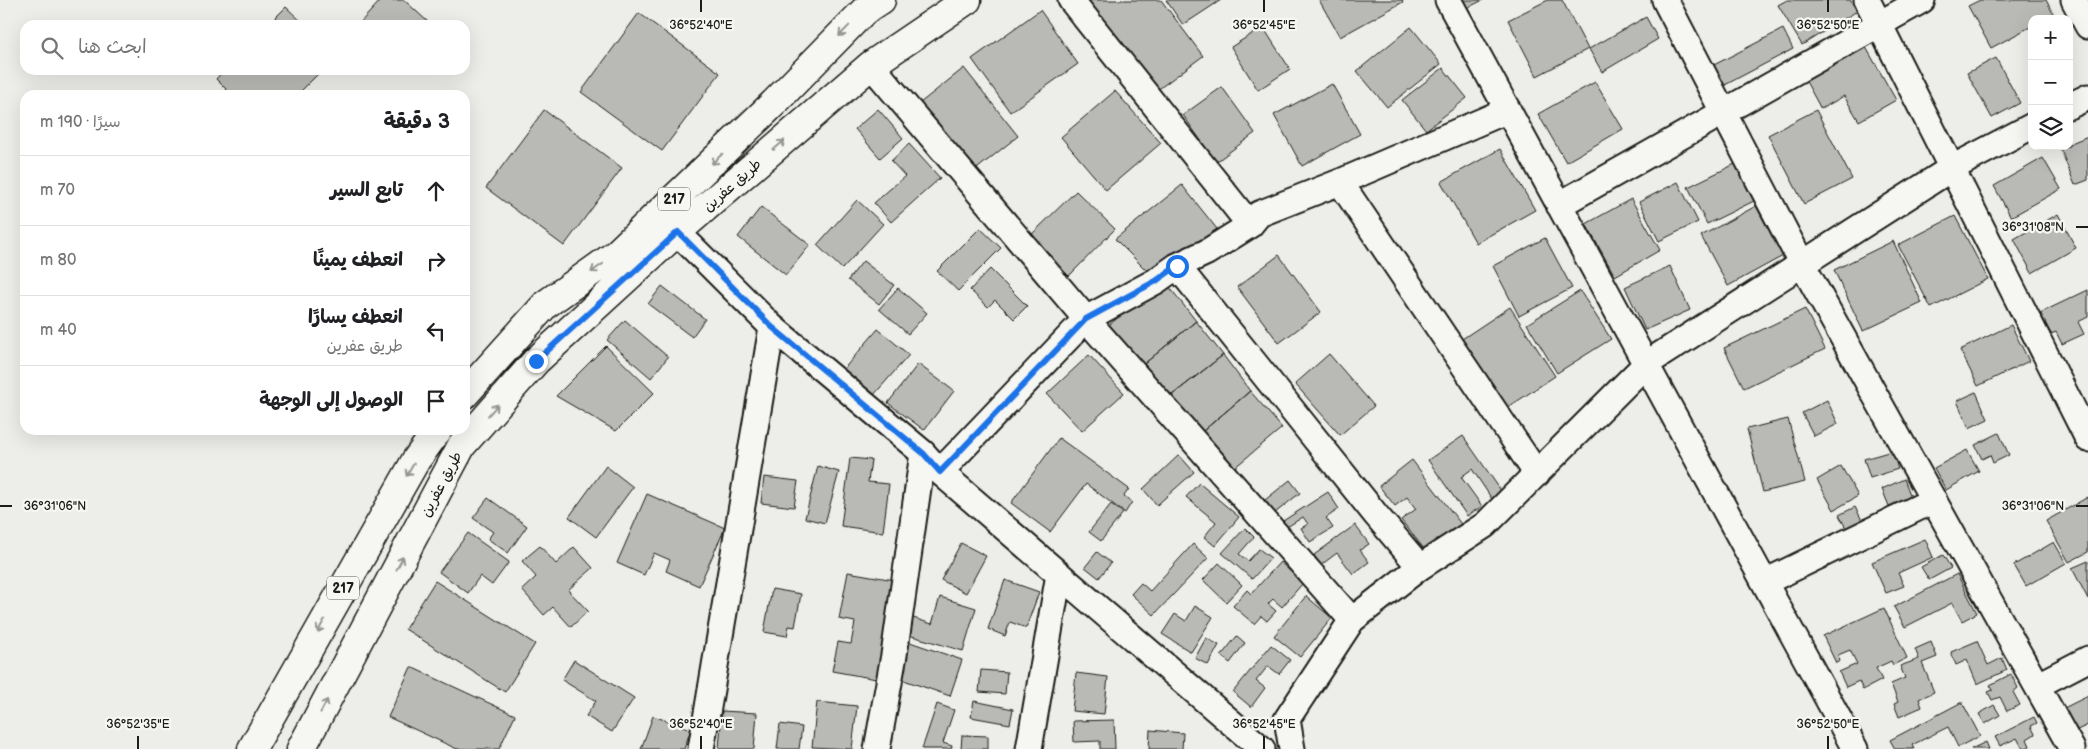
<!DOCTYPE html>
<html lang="ar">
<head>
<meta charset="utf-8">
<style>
	body { margin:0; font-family:"Balsamiq Sans","Playpen Sans Arabic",sans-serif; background:#f2f2f2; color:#202124; direction:rtl }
	.controls { position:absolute; right:15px; top:15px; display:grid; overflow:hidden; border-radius:10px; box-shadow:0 5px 20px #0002 }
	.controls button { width:45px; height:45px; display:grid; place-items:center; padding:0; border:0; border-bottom:1px solid #e0e0e0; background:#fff; color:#202124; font:25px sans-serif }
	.stop { position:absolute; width:15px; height:15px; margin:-11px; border:4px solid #1a73e8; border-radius:50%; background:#fff }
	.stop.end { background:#1a73e8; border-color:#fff; box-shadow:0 1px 5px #0008 }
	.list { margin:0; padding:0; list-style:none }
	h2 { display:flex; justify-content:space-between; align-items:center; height:65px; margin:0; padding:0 20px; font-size:21px }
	h2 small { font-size:16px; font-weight:400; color:#757577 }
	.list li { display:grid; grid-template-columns:32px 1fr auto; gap:15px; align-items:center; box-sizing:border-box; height:70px; padding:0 20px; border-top:1px solid #e0e0e0 }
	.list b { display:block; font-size:19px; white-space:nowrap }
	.list p { margin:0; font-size:16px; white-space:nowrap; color:#757577 }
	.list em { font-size:16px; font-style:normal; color:#757577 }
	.icon { flex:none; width:28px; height:28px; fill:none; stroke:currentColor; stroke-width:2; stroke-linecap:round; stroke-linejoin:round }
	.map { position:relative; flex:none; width:2088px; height:749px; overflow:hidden; direction:ltr }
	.search { position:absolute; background:#fff; box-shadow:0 5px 20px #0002; left:20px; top:20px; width:450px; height:55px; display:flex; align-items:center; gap:12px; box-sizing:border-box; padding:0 18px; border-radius:15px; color:#757577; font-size:19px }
	.panel { position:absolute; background:#fff; box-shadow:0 5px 20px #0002; left:20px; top:90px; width:450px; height:345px; border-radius:15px; direction:rtl }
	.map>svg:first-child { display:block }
</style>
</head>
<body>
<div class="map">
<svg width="2088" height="749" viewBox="0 0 2088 749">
	<rect width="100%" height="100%" fill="#edede9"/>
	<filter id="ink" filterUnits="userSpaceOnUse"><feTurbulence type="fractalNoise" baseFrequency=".02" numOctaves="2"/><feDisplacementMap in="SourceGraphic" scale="10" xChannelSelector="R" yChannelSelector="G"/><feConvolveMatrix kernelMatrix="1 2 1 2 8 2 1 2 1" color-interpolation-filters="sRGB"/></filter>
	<g filter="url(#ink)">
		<path fill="#b9b9b6" stroke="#1c1c1c" d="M381 0H404L428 22 426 25H358Z
			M1088 0H1161L1203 56 1156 91Z
			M1166 0H1221L1183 25Z
			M1319 0H1402L1403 2 1340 37Z
			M1463 0H1483L1467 8Z
			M1548 0H1562L1588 49 1537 76 1508 20Z
			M1787 0H1850L1857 11 1802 45 1778 5Z
			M1980 0H2046L2054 15 2046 19H2032V26L1991 48 1968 6Z
			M286 7 305 25H268Z
			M1040 10 1078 64 1010 112 972 59Z
			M639 13 720 73 662 151 581 92Z
			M1646 17 1658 39 1602 72 1589 49Z
			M1263 27 1290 69 1258 90 1231 47Z
			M1411 27 1441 64 1387 107 1357 71Z
			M1783 29 1793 49 1723 86 1712 66Z
			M1863 42 1896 100 1859 121 1844 96 1821 109 1803 76Z
			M1996 58 2020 103 1992 118 1967 73Z
			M964 68 1018 136 973 172 920 103Z
			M1443 68 1467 98 1426 130 1402 100Z
			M224 70H322L297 95H232L216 79Z
			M1595 82 1623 129 1566 162 1538 114Z
			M1332 84 1360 134 1302 166 1274 115Z
			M1222 87 1255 133 1216 162 1183 115Z
			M1115 91 1161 143 1106 190 1061 137Z
			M878 109 903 138 880 158 855 129Z
			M544 110 622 168 564 246 486 188Z
			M1816 110 1852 179 1804 204 1768 135Z
			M2088 136V180L2075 185 2060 148 2069 146V144Z
			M909 144 940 178 891 222 874 203 905 176 891 161Z
			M1500 149 1535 210 1476 243 1441 182Z
			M2043 158 2061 189 2011 217 1994 186Z
			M1735 164 1754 201 1707 224 1688 187Z
			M1678 182 1698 222 1659 241 1639 202Z
			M1182 185 1217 229 1151 275 1115 239Z
			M1076 191 1115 229 1069 276 1029 237Z
			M1631 199 1660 250 1615 276 1586 224Z
			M857 200 883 224 842 269 817 245Z
			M1756 206 1783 256 1728 286 1701 236Z
			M761 207 810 245 786 275 738 237Z
			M2058 214 2076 248 2032 273 2014 239Z
			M1955 216 1988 279 1931 308 1898 245Z
			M980 228 1001 248 958 291 937 271Z
			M1545 238 1572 288 1519 316 1493 266Z
			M1893 241 1922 303 1863 331 1834 270Z
			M1279 255 1321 312 1279 343 1237 287Z
			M863 261 894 285 879 304 848 280Z
			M1670 266 1690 310 1645 330 1625 287Z
			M990 269 1027 306 1014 319 995 300 988 307 970 290Z
			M1164 280 1196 321 1144 364 1109 325Z
			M662 286 705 319 692 337 648 304Z
			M898 288 927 313 908 334 879 309Z
			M2088 290V317L2078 322 2084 334 2062 344 2056 332 2051 334 2040 313Z
			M1580 291 1611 339 1557 373 1527 324Z
			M1510 307 1555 376 1504 410 1459 341Z
			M1805 309 1825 349 1744 388 1724 348Z
			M625 320 668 357 651 378 607 340Z
			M1196 321 1223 355 1171 396 1144 364Z
			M2011 325 2029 361 1978 386 1960 350Z
			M878 329 909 355 872 397 842 371Z
			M606 346 654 393 616 431 556 396Z
			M1329 354 1374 406 1340 435 1295 384Z
			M1089 355 1124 393 1082 431 1047 394Z
			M1223 355 1250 391 1203 431 1171 396Z
			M918 364 954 391 924 430 888 403Z
			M1250 391 1282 428 1234 468 1203 431Z
			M1976 392 1988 419 1969 428 1957 401Z
			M1827 400 1838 424 1814 436 1802 413Z
			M1788 419 1805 482 1763 492 1747 429Z
			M1999 433 2009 455 1993 463 1990 455 1982 459 1975 445Z
			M1463 436 1502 492 1492 499 1472 469 1461 477 1482 506 1467 516 1428 460Z
			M1059 438 1129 489 1124 496 1132 502 1125 513 1086 484 1050 532 1011 503Z
			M1967 450 1979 471 1946 490 1934 468Z
			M1892 451 1898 469 1870 478 1864 459Z
			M1179 455 1194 472 1157 505 1143 489Z
			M850 458 871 460 868 482 889 484 883 532 841 526Z
			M1412 460 1464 528 1429 555 1401 520 1416 509 1407 497 1395 506 1379 486Z
			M606 466 633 487 596 537 569 517Z
			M818 466 839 472 825 523 805 518Z
			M1841 466 1858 496 1834 510 1817 480Z
			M764 477 798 481 794 507 761 503Z
			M1904 479 1911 497 1889 506 1882 489Z
			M1290 480 1300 493 1275 513 1265 500Z
			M1199 483 1239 517 1215 546 1204 537 1216 522 1186 497Z
			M1328 492 1339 509 1326 518 1333 528 1310 542 1301 528 1308 524 1303 517 1287 527 1283 521Z
			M647 494 725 528 699 586 666 571 670 560 654 553 644 575 617 563Z
			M2088 497V552L2069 562 2046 521Z
			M488 498 527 526 508 553 488 539 493 532 473 518Z
			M1111 504 1123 513 1101 541 1089 532Z
			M1855 507 1864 524 1848 532 1839 515Z
			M1355 525 1369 544 1360 550 1369 562 1353 574 1337 553 1321 565 1314 555Z
			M1245 528 1254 537 1239 554 1248 561 1259 549 1271 558 1252 579 1222 553Z
			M468 533 509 562 492 585 480 576 468 593 439 572Z
			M1925 539 1933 557 1898 573 1904 586 1886 593 1872 562Z
			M2054 542 2066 563 2026 586 2014 565Z
			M961 543 986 556 966 593 941 580Z
			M1193 544 1208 558 1154 615 1131 594 1141 583 1150 591Z
			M540 546 556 564 574 547 593 568 568 590 588 611 571 627 553 607 544 615 522 590 536 577 522 561Z
			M1097 552 1111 563 1099 578 1085 567Z
			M1943 555 1951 568 1929 580 1921 567Z
			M2088 561V599L2072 568Z
			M1280 562 1303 583 1282 607 1273 599 1268 604 1276 611 1267 621 1261 616 1254 624 1233 606 1247 590 1251 594Z
			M1219 563 1242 585 1226 602 1203 580Z
			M848 572 900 581 882 680 832 671 838 642 851 644 855 622 839 619Z
			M1957 574 1977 613 1962 621 1952 603 1905 627 1894 607Z
			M1005 580 1039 592 1026 628 1010 622 1005 636 988 629Z
			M435 581 535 644 505 692 405 629Z
			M772 589 801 594 795 627 789 626 787 636 764 632Z
			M1306 596 1332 618 1300 657 1274 636Z
			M940 597 976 608 963 651 902 633 907 616 932 624Z
			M1195 606 1213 617 1191 652 1162 634 1175 614 1186 621Z
			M1884 608 1907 658 1893 665 1891 661 1876 668 1882 680 1863 690 1859 681 1846 687 1839 672 1857 664 1850 650 1838 655 1840 661 1836 663 1823 636Z
			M1237 636 1245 643 1230 663 1221 656Z
			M1206 638 1219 645 1208 665 1195 658Z
			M907 641 962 660 950 696 895 677Z
			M1977 641 1988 665 2002 658 2007 670 1977 684 1967 660 1956 665 1951 652Z
			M1931 642 1937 657 1922 663 1934 692 1919 699 1922 707 1899 717 1894 704 1898 702 1891 684 1905 678 1900 666 1919 659 1915 649Z
			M1271 645 1290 660 1279 674 1268 666 1256 681 1265 688 1251 707 1233 692Z
			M574 660 634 698 612 732 586 716 596 701 562 680Z
			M411 667 515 715 499 749H457L388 717Z
			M981 670 1007 672 1005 694 979 692Z
			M1076 673 1108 677 1104 714 1072 711Z
			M2011 674 2018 688 2013 692 2020 705 2007 711 2000 697 1992 700 1988 692 1993 690 1990 685Z
			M2088 696V725L2075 731 2064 708Z
			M974 701 1013 709 1010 724 971 717Z
			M817 702 857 706 852 749 812 747Z
			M1962 702 1980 736 1958 747 1948 727 1912 745 1914 749H1895L1890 740Z
			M937 704 954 710 943 743 952 746 951 749H922Z
			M1994 705 2000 715 1985 724 1979 714Z
			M722 711 757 713 754 749H719Z
			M653 716 691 729 684 749H641Z
			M2034 717 2037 723 2031 726 2035 734 2027 739 2030 746 2023 749 2017 738 2000 746 1995 737Z
			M1114 720 1115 749H1100V741L1074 742 1073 721Z
			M780 724 802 727 799 749H777Z
			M1150 730 1183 733 1182 749H1149Z
			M962 735 988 736V749H961Z
			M1986 742 1989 749H1971Z"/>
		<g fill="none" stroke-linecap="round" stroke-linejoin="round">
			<g stroke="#1c1c1c" stroke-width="29">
				<path id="minor" d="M1071 0 1250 225
					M1448 0 1855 749
					M1665 0 1802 264 2072 749
					M1867 0 2088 439
					M2074 0 2088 26
					M871 65 1086 319 1352 620
					M2069 106 2088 97
					M1340 182 1508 110
					M1559 205 1922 0
					M677 232 772 327 923 453 940 472 1262 749
					M1177 266 1376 515 1420 567
					M940 472 1086 319 1156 281 1177 266 1207 252 1250 225 1259 214 1340 182 1537 474
					M1765 582 1934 500
					M2038 685 2088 659
					M701 749 772 327
					M877 749 894 655 923 453
					M1029 749 1059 574
					M1292 749 1287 719 1352 620 1420 567 1485 525 1646 364 1952 168 2032 126"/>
			</g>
			<g stroke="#1c1c1c" stroke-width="31">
				<path id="primary" d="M465 394 546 304 615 255 774 103 864 11 881 0
					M252 749 416 460 438 430
					M301 749 462 445 536 361 677 232 871 65 967 0"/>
			</g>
			<use href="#minor" stroke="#f6f6f2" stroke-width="25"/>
			<use href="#primary" stroke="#f6f6f2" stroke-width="28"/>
		</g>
		<defs><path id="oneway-shaft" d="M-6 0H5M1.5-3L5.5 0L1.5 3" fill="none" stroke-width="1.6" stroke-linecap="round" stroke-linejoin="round" transform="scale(1.25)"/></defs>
		<g stroke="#949492">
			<use href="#oneway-shaft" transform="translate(844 31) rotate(134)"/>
			<use href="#oneway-shaft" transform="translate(779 145) rotate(-41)"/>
			<use href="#oneway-shaft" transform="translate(717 159) rotate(136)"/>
			<use href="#oneway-shaft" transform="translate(597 268) rotate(145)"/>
			<use href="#oneway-shaft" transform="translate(493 410) rotate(-49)"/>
			<use href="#oneway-shaft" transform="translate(410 470) rotate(120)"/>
			<use href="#oneway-shaft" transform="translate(400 563) rotate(-62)"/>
			<use href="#oneway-shaft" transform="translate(321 626) rotate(119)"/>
			<use href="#oneway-shaft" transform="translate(324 706) rotate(-62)"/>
		</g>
	</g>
	<g fill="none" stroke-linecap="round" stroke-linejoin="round" filter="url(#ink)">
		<path stroke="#1a73e8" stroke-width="6" d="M536 361 678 232 772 327 923 453 940 472 1086 319 1156 281 1177 266"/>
	</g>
	<path fill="none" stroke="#1c1c1c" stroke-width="2" d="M701 0V12M1264 0V12M1828 0V12M2076 227H2088M0 506H12M2076 506H2088M138 736V749M701 736V749M1264 736V749M1828 736V749"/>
	<g text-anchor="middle" stroke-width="4.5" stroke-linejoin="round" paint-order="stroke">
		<g fill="#f6f6f2" stroke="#5d5d5c" stroke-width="1">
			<rect x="658" y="187.5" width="32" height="23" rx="4"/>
			<rect x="327" y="576.5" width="32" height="23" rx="4"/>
		</g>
		<g font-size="14" font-weight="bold" fill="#1c1c1c">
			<text x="674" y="204">217</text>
			<text x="343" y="593">217</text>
		</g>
		<g font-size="15" fill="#1c1c1c" stroke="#f6f6f2">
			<text transform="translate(732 185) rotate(-41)" y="5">طريق عفرين</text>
			<text transform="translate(441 484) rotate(-62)" y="5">طريق عفرين</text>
		</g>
	</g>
	<g font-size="12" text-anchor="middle" fill="#1c1c1c" stroke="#f6f6f2" stroke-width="4.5" stroke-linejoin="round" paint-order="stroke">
		<text x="701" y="29">36°52'40"E</text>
		<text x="1264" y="29">36°52'45"E</text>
		<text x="1828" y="29">36°52'50"E</text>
		<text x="2033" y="231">36°31'08"N</text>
		<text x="55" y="510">36°31'06"N</text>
		<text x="2033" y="510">36°31'06"N</text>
		<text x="138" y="728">36°52'35"E</text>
		<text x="701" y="728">36°52'40"E</text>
		<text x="1264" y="728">36°52'45"E</text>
		<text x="1828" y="728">36°52'50"E</text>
	</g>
</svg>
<div class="controls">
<button>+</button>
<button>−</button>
<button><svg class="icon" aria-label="layers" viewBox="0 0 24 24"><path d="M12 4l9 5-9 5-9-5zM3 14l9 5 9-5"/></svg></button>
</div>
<div class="stop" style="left:1177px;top:266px"></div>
<div class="stop end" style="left:536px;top:361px"></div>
<div class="search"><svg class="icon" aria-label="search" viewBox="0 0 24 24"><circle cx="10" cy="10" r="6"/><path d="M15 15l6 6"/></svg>ابحث هنا</div>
<section class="panel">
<h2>3 دقيقة<small>سيرًا · 190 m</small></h2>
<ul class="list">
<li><svg class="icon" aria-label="ahead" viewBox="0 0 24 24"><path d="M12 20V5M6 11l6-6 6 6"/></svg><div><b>تابع السير</b></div><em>70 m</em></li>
<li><svg class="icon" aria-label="right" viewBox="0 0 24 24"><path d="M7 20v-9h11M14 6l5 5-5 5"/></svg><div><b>انعطف يمينًا</b></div><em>80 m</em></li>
<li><svg class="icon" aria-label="left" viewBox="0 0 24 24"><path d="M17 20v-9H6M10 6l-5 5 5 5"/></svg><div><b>انعطف يسارًا</b><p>طريق عفرين</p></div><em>40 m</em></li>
<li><svg class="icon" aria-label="arrive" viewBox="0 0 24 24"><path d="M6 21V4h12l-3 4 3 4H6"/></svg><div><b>الوصول إلى الوجهة</b></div></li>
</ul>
</section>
</div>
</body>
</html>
